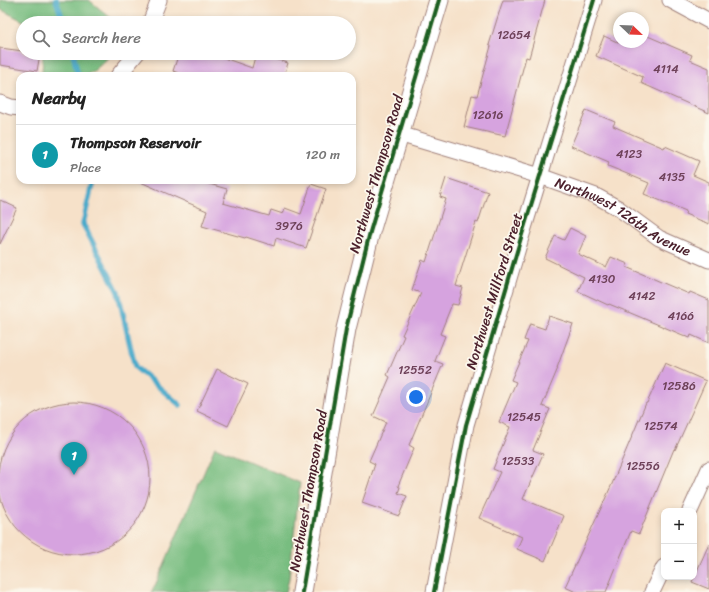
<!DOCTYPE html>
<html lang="en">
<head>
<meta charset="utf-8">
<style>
	body { margin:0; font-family:Sriracha,sans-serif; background:#f6f6f6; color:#222 }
	.controls { position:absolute; right:12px; bottom:12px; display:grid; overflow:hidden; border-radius:8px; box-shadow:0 2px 6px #0003 }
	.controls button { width:36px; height:36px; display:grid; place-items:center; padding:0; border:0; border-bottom:1px solid #e0e0e0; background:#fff; color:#222; font:20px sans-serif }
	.compass { position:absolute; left:613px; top:12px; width:36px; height:36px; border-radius:50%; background:#fff; box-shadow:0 2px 6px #0003; rotate:113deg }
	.you { position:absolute; left:416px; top:397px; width:14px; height:14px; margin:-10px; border:3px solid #fff; border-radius:50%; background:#1a73e8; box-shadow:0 0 0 6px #1a73e833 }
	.badge { display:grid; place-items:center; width:26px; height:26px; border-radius:50%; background:#0f766e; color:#fff; font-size:13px; font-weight:700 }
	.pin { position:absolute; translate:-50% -33px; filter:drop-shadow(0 1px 2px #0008) }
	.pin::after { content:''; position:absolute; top:21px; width:14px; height:12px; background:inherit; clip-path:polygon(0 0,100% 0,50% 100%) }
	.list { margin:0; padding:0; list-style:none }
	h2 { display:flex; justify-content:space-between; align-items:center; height:52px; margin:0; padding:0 16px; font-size:17px }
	h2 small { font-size:13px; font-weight:400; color:#767676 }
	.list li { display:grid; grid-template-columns:26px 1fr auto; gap:12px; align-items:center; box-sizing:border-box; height:60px; padding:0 16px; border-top:1px solid #e0e0e0 }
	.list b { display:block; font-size:15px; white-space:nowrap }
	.list p { margin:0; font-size:13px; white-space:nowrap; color:#767676 }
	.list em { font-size:13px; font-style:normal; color:#767676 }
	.icon { flex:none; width:22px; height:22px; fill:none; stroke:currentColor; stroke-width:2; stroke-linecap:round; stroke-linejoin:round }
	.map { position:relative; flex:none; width:709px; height:592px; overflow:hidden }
	.search { position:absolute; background:#fff; box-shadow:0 2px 6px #0003; left:16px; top:16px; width:340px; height:44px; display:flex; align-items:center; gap:10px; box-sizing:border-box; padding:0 14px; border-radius:22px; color:#767676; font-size:15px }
	.panel { position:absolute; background:#fff; box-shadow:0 2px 6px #0003; left:16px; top:72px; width:340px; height:112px; border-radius:12px }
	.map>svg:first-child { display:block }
</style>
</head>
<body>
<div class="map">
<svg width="709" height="592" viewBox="0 0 709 592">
	<rect width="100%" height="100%" fill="#fbf7ec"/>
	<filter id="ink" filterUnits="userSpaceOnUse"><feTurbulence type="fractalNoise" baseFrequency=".025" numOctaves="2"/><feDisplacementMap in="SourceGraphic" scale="8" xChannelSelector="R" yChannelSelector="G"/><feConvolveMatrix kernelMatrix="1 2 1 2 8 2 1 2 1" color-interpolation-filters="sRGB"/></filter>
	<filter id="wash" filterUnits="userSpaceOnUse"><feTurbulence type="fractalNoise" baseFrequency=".012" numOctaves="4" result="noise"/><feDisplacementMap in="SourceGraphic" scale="16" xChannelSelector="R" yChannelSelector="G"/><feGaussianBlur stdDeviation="0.9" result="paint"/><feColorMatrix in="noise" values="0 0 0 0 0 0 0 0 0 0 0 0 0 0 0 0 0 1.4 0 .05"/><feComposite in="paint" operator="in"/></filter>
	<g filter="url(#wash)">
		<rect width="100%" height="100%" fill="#f6e1c9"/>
		<path fill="#78bd80" stroke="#616e56" d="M0 0H89L117 23H27L0 9Z
			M43 53H113L95 70 85 76H42Z
			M215 447 300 483 289 578 286 592H151L154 588Z"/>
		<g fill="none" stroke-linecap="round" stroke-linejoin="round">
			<path stroke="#4baaca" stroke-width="5.5" d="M56 0 64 23
				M73 53 78 76
				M93 180 83 224 118 292 135 367 180 405"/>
		</g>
		<g id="blocks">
			<path fill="#d6a3df" d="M503 0H545L529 58 526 57 505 136 464 127 472 95 477 96 491 46 489 45Z
				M643 34 692 55 690 60 709 68V113L641 83 643 77 596 56 604 36 617 42H643Z
				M0 48 23 51V53L40 54 37 71 0 65Z
				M179 53H210L252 68 256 53 288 63 284 76H186L173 71Z
				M586 110 615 122 613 126 664 148 665 146 699 161 693 175 709 182V224L685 214 686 211 644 194 649 183 608 166 609 162 571 146Z
				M446 178 488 192 478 223 476 222 456 286 463 288 458 305 452 304 440 334 445 336 435 361 443 364 409 445 414 448 398 486 400 487 398 493 407 496 399 516 362 503 375 464 369 461 386 422 373 416 390 377 387 375 404 336 402 335 421 293 412 290 422 260 426 262 446 199 440 197Z
				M136 180H195L227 189 223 203 269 216 271 210 283 214 285 208 301 214 311 184 326 189 306 248 276 238 274 246 246 237 245 238 202 226 207 211Z
				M0 200 17 208 0 244Z
				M570 228 586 236 578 254 606 267 611 257 628 264 626 267 689 294 690 292 709 300V343L691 335 690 338 609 304 608 305 578 291 584 277 545 258 555 236 564 240Z
				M549 316 573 324 557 368H558L542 406 550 409 533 450 543 454 523 499 564 516 545 561 517 549 522 537 479 518 500 472 493 469 510 427 499 422 516 382 511 380 528 341 524 340 530 324 545 329Z
				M665 363 706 381 675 450 674 449 639 534 631 531 606 592H576L565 587 612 484 646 403H647Z
				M217 369 248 384 228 426 197 411Z
				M-2 478a76 76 0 1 1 152 0a76 76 0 1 1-152 0Z
				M709 544V589L692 582Z"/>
		</g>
	</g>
	<g filter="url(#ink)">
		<use href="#blocks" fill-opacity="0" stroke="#a0807a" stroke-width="1"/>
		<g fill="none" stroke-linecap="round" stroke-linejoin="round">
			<g stroke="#a0807a" stroke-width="17">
				<g id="minor">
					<path d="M670 0 709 21"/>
					<path d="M150 23 159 0"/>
					<path d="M118 76 137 53"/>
					<path d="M0 103 11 107 20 108"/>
					<path id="s1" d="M399 134 540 176 596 196 618 208 659 238 709 260"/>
					<path d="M690 511 709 469"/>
					<path d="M434 592 466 425 520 241 594 0"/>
					<path d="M652 592 664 567"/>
				</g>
			</g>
			<g stroke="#a0807a" stroke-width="21">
				<path id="tertiary" d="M302 592 346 329 370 232 439 0"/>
			</g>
			<use href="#minor" stroke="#fff" stroke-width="15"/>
			<use href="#tertiary" stroke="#fff" stroke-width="19"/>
			<g stroke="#fbf7ec" stroke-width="6">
				<path id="cycleway" d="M302 592 346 329 370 232 439 0
					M434 592 466 425 520 241 594 0"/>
			</g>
			<use href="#cycleway" stroke="#1b5e20" stroke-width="4"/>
		</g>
	</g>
	<g text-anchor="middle" stroke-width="3.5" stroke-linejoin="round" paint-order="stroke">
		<g font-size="12" fill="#6d4058">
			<text x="514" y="39">12654</text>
			<text x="666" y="73">4114</text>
			<text x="488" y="119">12616</text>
			<text x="629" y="158">4123</text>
			<text x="672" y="181">4135</text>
			<text x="289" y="230">3976</text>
			<text x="602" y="283">4130</text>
			<text x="642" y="300">4142</text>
			<text x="681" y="320">4166</text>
			<text x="415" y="374">12552</text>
			<text x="679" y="390">12586</text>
			<text x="524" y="421">12545</text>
			<text x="661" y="430">12574</text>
			<text x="518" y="465">12533</text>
			<text x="643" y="470">12556</text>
		</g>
		<g font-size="14" fill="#4a1f2b" stroke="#fbf7ec">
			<text transform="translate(376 174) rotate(-74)" y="5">Northwest Thompson Road</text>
			<text dy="5" stroke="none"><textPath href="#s1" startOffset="240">Northwest 126th Avenue</textPath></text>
			<text transform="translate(494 291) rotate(-73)" y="5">Northwest Millford Street</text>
			<text transform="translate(308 491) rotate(-80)" y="5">Northwest Thompson Road</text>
		</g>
	</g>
</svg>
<div class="controls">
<button>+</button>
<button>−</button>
</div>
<svg class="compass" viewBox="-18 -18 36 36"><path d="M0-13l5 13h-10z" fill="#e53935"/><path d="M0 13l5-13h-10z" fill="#767676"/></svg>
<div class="you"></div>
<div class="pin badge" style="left:74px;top:475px;background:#0f9aa8">1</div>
<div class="search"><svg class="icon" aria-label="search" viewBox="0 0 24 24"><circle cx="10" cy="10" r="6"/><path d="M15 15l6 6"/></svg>Search here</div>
<section class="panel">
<h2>Nearby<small></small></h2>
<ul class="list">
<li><span class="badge" style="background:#0f9aa8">1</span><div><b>Thompson Reservoir</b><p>Place</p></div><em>120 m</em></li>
</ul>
</section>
</div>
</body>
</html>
